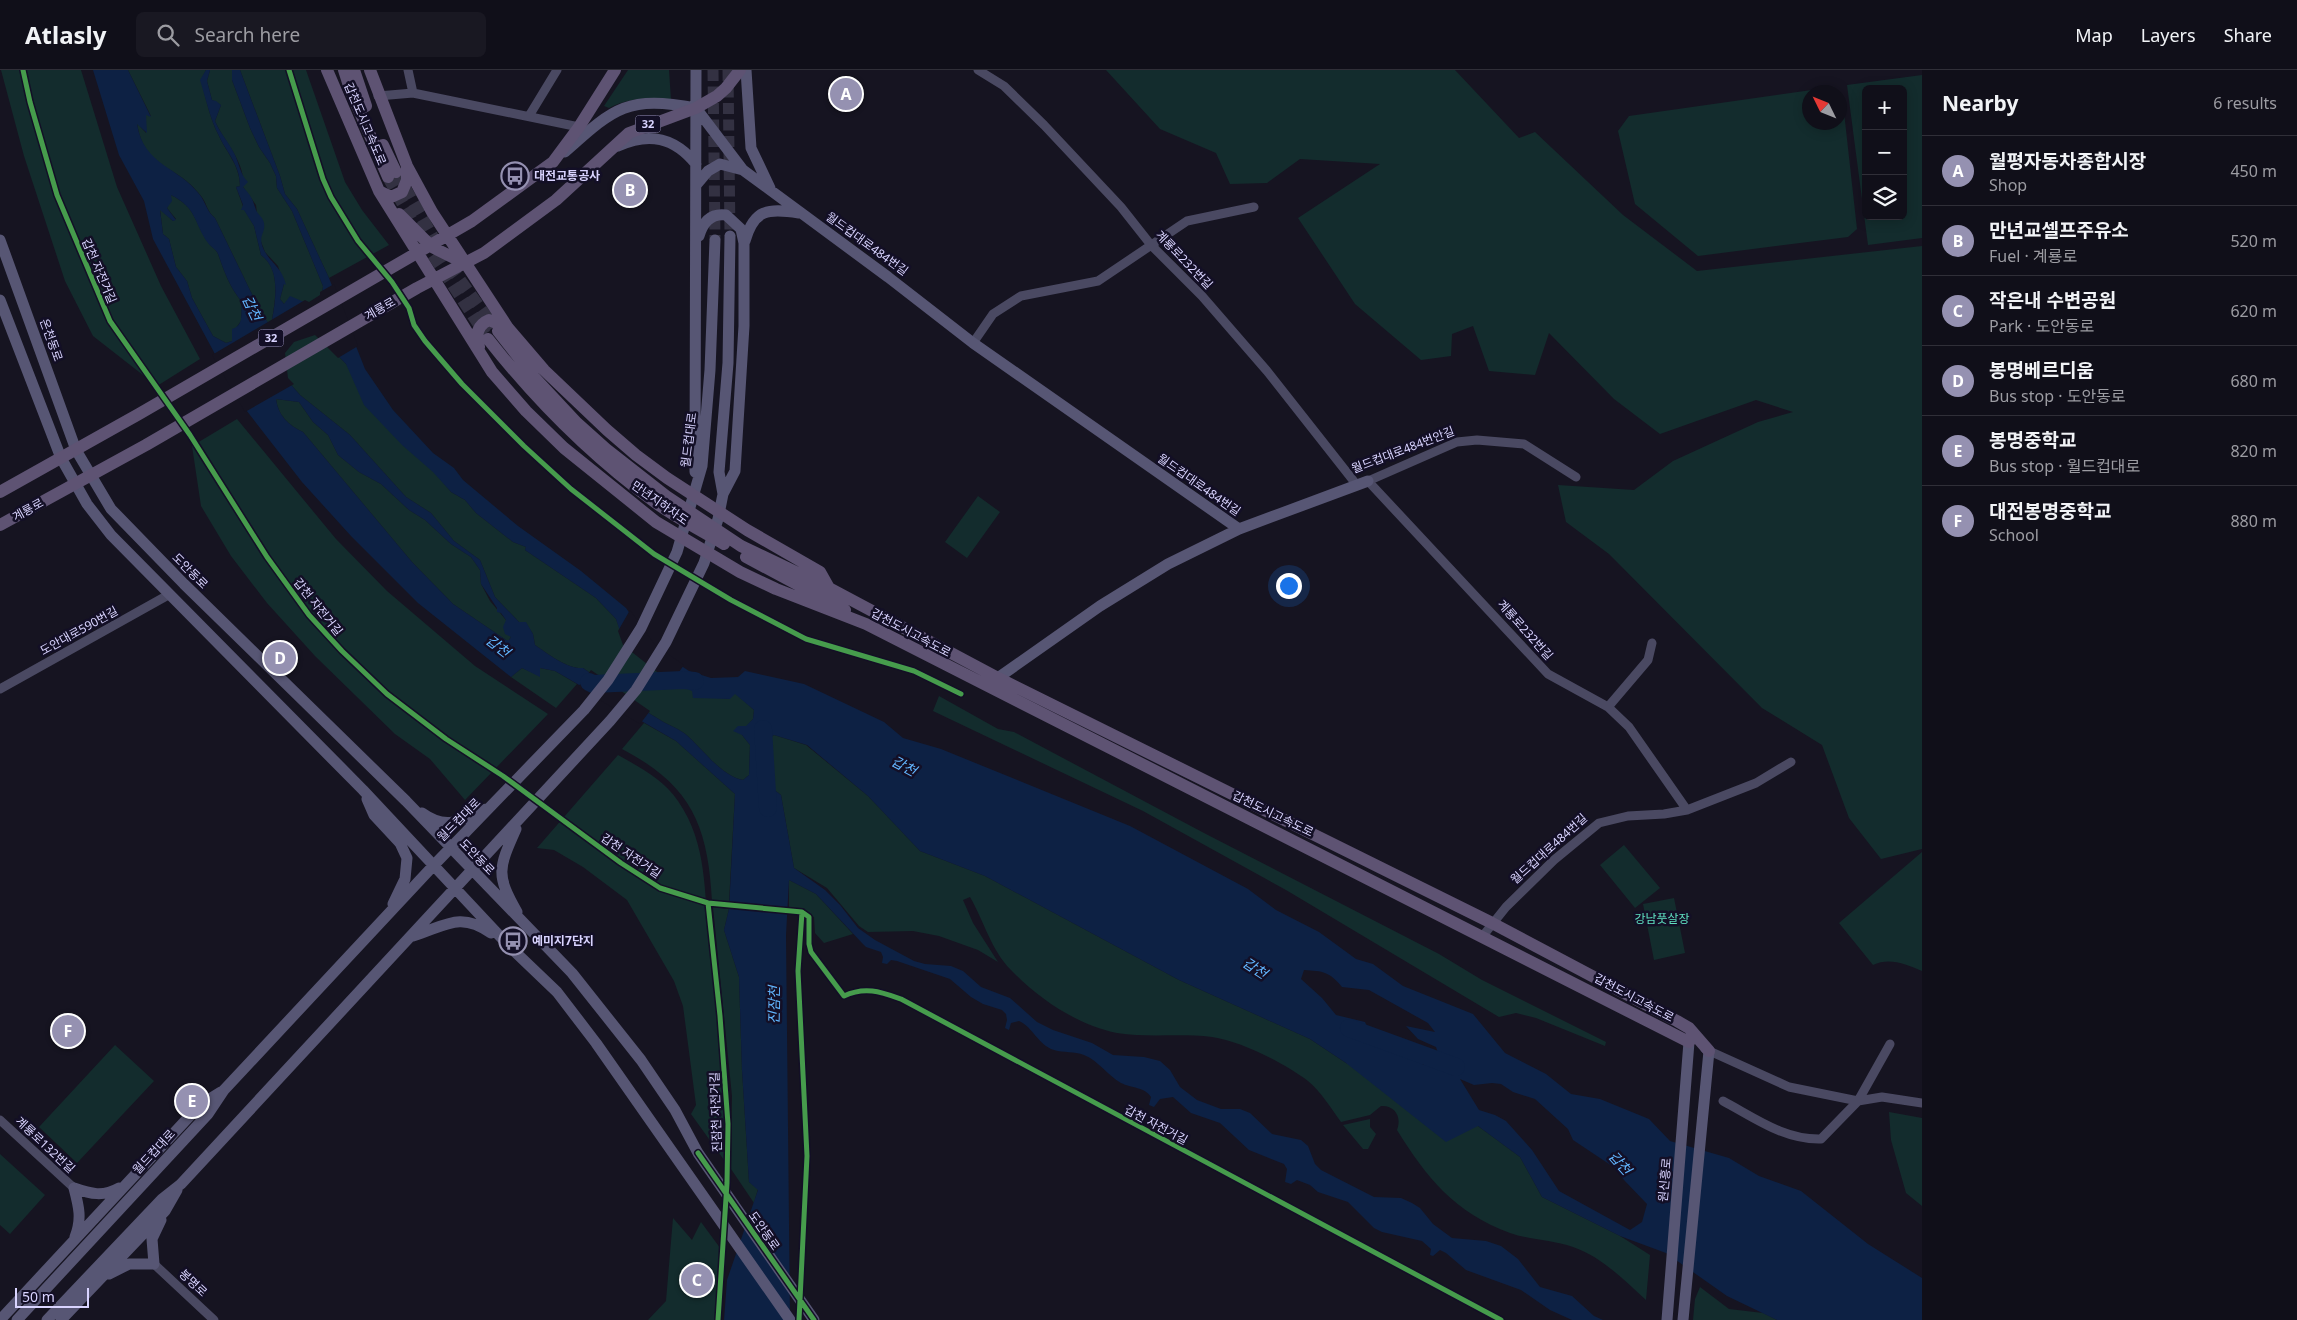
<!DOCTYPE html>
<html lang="en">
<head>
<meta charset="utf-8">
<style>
	body { margin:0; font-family:"Noto Sans","Noto Sans KR",sans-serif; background:#191822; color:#f1f3f6 }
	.controls { position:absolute; right:15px; top:15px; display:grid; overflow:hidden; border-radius:8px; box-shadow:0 2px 12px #0003 }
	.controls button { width:45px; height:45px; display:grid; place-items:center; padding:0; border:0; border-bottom:1px solid #302f38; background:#100f19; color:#f1f3f6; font:25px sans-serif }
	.compass { position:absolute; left:1802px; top:15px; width:45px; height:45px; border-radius:50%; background:#100f19; box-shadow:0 2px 12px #0003; rotate:313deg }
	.scale { position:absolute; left:15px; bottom:12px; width:74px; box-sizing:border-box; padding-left:5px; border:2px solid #d9d4ff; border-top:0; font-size:14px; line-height:18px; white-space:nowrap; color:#d9d4ff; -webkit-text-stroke:4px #130f26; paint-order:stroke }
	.you { position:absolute; left:1288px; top:515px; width:18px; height:18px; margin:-12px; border:4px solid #fff; border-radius:50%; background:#1a73e8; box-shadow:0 0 0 8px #1a73e833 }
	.badge { display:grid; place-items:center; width:32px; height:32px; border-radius:50%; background:#9591b1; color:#fff; font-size:16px; font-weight:700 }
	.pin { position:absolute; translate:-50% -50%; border:2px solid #fff; box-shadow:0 1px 5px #0006 }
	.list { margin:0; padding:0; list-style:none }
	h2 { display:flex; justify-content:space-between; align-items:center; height:65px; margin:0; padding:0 20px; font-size:21px }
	h2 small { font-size:16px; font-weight:400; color:#9c9ca2 }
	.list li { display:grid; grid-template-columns:32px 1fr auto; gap:15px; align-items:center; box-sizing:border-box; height:70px; padding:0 20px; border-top:1px solid #302f38 }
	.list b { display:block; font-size:19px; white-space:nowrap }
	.list p { margin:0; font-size:16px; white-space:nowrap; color:#9c9ca2 }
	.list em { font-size:16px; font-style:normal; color:#9c9ca2 }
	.icon { flex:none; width:28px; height:28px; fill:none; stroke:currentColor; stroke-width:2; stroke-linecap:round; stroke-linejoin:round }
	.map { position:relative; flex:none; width:1922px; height:1250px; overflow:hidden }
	header { display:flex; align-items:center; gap:30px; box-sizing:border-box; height:70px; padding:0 25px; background:#100f19; border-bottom:1px solid #302f38 }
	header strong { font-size:24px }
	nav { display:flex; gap:28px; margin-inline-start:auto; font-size:18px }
	.search { width:350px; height:45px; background:#191822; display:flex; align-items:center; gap:12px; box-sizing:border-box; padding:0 18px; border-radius:8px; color:#9c9ca2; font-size:19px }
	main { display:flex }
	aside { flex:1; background:#100f19 }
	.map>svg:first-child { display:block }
</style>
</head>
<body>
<header>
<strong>Atlasly</strong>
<div class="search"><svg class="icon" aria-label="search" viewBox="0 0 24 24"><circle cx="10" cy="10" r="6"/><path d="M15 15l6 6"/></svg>Search here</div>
<nav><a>Map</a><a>Layers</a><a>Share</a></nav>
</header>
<main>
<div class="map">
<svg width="1922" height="1250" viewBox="0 0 1922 1250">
	<rect width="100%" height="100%" fill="#161421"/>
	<path fill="#132c2d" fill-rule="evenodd" d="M1 0H81L117 117 161 216 200 289 157 316 93 266 65 211 24 86Z
		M128 0H206L201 10C206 29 210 49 219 66 227 83 240 96 240 116L236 117 244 139 254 156 261 185C283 201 274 234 271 257L262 245 215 148C207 142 207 133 201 126 178 94 144 100 137 53L146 63V44L151 46Z
		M210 0H232V10L250 58 259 77 270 93 276 106 277 118 292 141 323 216 322 227 309 234 294 229 284 234 280 229 284 214 278 196 265 182 260 169 256 135 243 117C246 92 224 72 215 51L221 35 212 30 207 11Z
		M240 0H306L345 112 362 140 389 175 329 208 297 139 285 124 280 106Z
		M628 0H669L671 30C648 28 630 27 609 38L604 36Z
		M1106 0H1455L1519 68 1535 62 1623 145 1697 201 1922 176V779L1881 789 1849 748 1822 675 1762 638 1609 484 1566 452 1558 415 1634 420 1673 391 1758 352 1793 342 1756 330 1660 364 1614 329 1549 263 1535 305 1489 301 1473 256 1452 264 1451 286 1421 290 1355 234 1298 148 1380 94 1300 89 1267 113 1230 114 1216 83 1160 59Z
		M1922 5V168L1868 175 1847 15ZM1866 19H1903V146H1866Z
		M1833 17 1842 24 1857 159 1848 167 1698 186 1635 134 1618 61 1629 46ZM1810 22H1840V52H1810Z
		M171 125C198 139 193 151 208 172 211 177 216 179 218 184 224 201 230 218 242 232L241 251 236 258 232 271 226 273 213 266 192 228 187 211 176 197 169 169 163 164 160 139 173 151 176 149 167 138Z
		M315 262 346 294 451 422 465 430 476 443 513 472 526 477 525 480 596 528 616 549 625 573 685 617 713 627 729 629 735 623 754 640 753 649 746 657 738 656 742 665 750 675 749 705 743 710C719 705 703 678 684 663 676 657 665 654 657 648 631 633 607 614 583 598 567 599 548 584 535 575L533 564 526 553 519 552 495 527 480 490 454 471 431 443 406 427 350 365 300 325 286 309 282 282 292 270Z
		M276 329 299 332 313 352 328 365 338 385 359 402 381 414 409 440 425 450 451 474 471 487 480 500 481 514 490 531 506 550 511 567 509 570H506L453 534 412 492 303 362C288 355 278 345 276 329Z
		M237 349 336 469 387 521 475 596 548 644 465 730 430 689 395 664 315 586 267 533 231 486 201 436 192 376Z
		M978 426 1000 442 967 488 945 472Z
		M522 598 540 606V598L555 601 577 614 556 638 511 607Z
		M939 626 998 659 1014 662 1204 763 1439 884 1482 910 1606 972 1605 976 1536 948 1516 943 1499 947 1286 820 1143 741 933 641Z
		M644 653 676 671 735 724 729 832 712 831C708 755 691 715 622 679Z
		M774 665 806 675 868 726 920 781 985 806 1179 910 1310 969 1346 993 1478 1056 1520 1087 1542 1127 1620 1166 1650 1185 1646 1230C1624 1210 1602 1187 1573 1177 1552 1170 1530 1170 1510 1163 1455 1143 1426 1107 1397 1060 1402 1047 1395 1035 1381 1036L1370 1045 1341 1052C1331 1038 1321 1022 1308 1011 1284 993 1241 971 1212 967 1180 963 1149 968 1117 963 1077 955 1039 929 1011 900 991 880 984 851 970 827L963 830 973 853 998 892 978 880 939 866 913 861 868 862 859 856 827 818 794 798 781 725 760 709 768 669Z
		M618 685C641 698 663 709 678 731 708 774 704 824 709 874 717 946 726 1018 724 1090L691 1044 696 1035 683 936 674 911 627 830 583 797 554 780 537 778Z
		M1624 775 1660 818 1635 838 1600 795Z
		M1922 782V901C1906 894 1889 887 1873 895L1839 853Z
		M789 810 816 824 853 864 824 873 815 863 814 847 803 840 789 838Z
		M1674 828 1685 883 1654 890 1643 834Z
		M713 837 729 839 724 860 739 907 742 1000 749 1112 758 1119 754 1133 731 1099 732 1026Z
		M115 975 154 1011 77 1093 39 1057Z
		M1889 1042 1922 1048V1136L1906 1123 1891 1070Z
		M1370 1049V1057L1376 1064 1368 1079H1363L1343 1055Z
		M0 1084 45 1125 10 1164 0 1155Z
		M673 1148 692 1170 701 1152 726 1186 721 1250H648L666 1231Z
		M1700 1217 1729 1239 1763 1243 1777 1250H1693L1695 1229Z"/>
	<path fill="#0d2144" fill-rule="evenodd" d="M93 0H128L151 47 146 45 147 63 137 54C144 96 178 96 200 125 206 133 207 142 215 148L262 245 271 256C275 234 282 200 261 185L254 156 244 140H241L243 135 236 117 240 116C240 95 227 83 219 66 210 49 206 29 200 10L206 0H210L207 11 212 30 216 31 221 35 215 51C220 63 228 71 234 83 239 92 240 105 248 112L243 117C252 127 252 128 256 140 258 145 263 147 264 153 266 165 256 165 265 182 273 195 282 198 286 215L284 214 280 229 284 234 290 226 309 234 322 227 323 216 292 141 277 118 276 106 270 93 259 77 250 58 232 10V0H240L280 106 285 124 297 139 329 208 365 299 393 340 433 383 454 398 463 410 518 456 581 501 626 538 653 577 689 601 711 608 738 607 745 601 804 614 884 652 903 668 941 679 1130 756 1248 819 1276 840 1319 862 1356 889 1373 894 1403 916 1473 944 1505 983 1546 1004 1571 1024 1600 1029 1649 1049 1670 1071 1729 1088 1759 1106 1801 1121 1868 1174 1922 1208V1250H1777L1727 1226 1666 1183 1620 1166 1542 1127 1520 1087 1478 1056 1446 1072 1346 993 1310 969 1179 910 985 806 920 781 868 726 807 675 774 665 768 669 760 709 781 725 794 798 825 820 840 835 858 858 875 870 914 891 925 894 951 896 963 901 981 917 1010 928 1037 952 1053 960 1092 973 1113 985 1144 987 1160 991 1170 1000 1180 1017 1197 1030 1221 1039H1240L1250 1043 1272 1064 1301 1070 1308 1076 1315 1094 1321 1100 1374 1127 1401 1128 1412 1133 1420 1138 1433 1154 1452 1168 1486 1171 1501 1176 1518 1189 1540 1217 1572 1226 1594 1246 1603 1250H1572L1550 1240 1521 1220 1466 1200 1446 1183 1440 1180 1433 1186 1430 1185 1431 1179 1422 1171 1382 1162 1374 1158 1348 1132 1318 1122 1310 1115 1297 1110 1291 1114 1285 1112 1287 1099 1284 1094 1249 1080 1220 1053 1191 1043 1173 1027 1160 1029 1154 1037 1149 1035 1151 1027C1145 1017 1131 1018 1121 1013 1107 1005 1099 991 1084 985 1074 981 1064 983 1054 980 1038 975 1033 957 1019 951L1011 953 1009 960 1005 958 1007 950 1006 944 1002 940 983 934 971 927 950 909 897 891 891 890 887 894 882 893 883 887 881 882 866 877 862 873 816 824 789 810 786 865 790 1250H724L727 1210 758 1120 749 1112 742 1000 739 907 724 860 729 839 735 724 676 671 555 601 540 598V607L522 598 511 607 418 533 351 466 302 412 243 336 153 169 144 131 119 85ZM171 125C198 139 193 152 208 173 211 177 216 179 218 184 224 201 230 218 242 232 240 243 245 255 232 259V271L226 273 213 266 192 228 187 211 176 197 169 169 163 164 160 140 173 151 176 150 167 138 172 131ZM315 262 346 294 364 335 402 375 433 402 451 422 465 430 476 443 513 472 526 477 525 480 596 528 616 549 624 573 676 614 692 621 693 628 730 629 735 624 754 640 753 649 746 656H738L733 661 742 665 750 675 749 705 743 710C719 705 703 678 684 663 676 657 665 654 657 648 631 633 607 614 583 598 567 599 548 584 535 575L533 564 526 552H519L495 527 480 490 454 471 431 443 406 427 350 365 300 325 286 309 282 282 292 270ZM276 329 299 332 313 352 328 365 338 385 359 402 381 414 409 440 425 450 451 474 471 487 480 500 481 514 497 538V542L501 543 506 550 503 557 505 564 511 567 509 570H506L453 534 412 492 303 362C288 355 278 345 276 329ZM1304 900C1323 901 1330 902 1342 917L1369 920 1428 953 1435 962 1406 956 1418 969 1436 977 1440 989 1424 995C1408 984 1391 981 1374 973L1365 952 1336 945 1322 928 1301 909ZM1460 1009 1474 1015 1492 1013 1501 1014 1513 1022 1535 1029 1568 1059 1573 1070 1615 1098 1624 1110 1647 1134 1642 1152 1630 1160 1559 1121 1532 1080 1506 1051 1495 1045 1479 1040Z"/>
	<path fill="#161421" d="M334 214 358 276 338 288 315 265 294 272 285 283 288 308 294 314 245 342 212 285 305 230 309 232 320 225V222Z
		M630 540 655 575 684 595 671 613 623 575 618 561Z
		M591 600 650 641 640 654 578 617Z"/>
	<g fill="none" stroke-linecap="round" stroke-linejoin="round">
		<path stroke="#0d2144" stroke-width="18" d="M589 612 593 614 683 610 695 611
			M763 659 768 738
			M1349 958 1456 997"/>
		<path stroke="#333142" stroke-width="11" stroke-dasharray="11 5.5" stroke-linecap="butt" d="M713 0 715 170
			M728 0 730 166"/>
		<path stroke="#333142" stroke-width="12" stroke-dasharray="12 6" stroke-linecap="butt" d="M396 102 447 192 494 257
			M388 107 420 165 485 264"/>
		<path stroke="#4a4962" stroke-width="9" d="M408 0 413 23
			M978 0 1004 16 1044 55 1121 137 1151 175 1202 226 1267 301 1356 414
			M378 26 413 23 579 57
			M529 46 557 0
			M973 273 993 244 1021 226 1098 211 1187 151 1254 137
			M1576 407 1524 374 1477 370 1457 372 1368 411 1548 604 1608 637 1629 657 1687 740
			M0 619 170 524
			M1608 637 1648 590 1652 573
			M1482 867 1506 837 1554 790 1599 753 1628 746 1664 744 1687 740 1756 713 1791 692
			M1705 979 1789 1017 1858 1031 1890 974
			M1723 1031C1755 1048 1784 1070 1821 1069L1858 1031 1882 1027 1922 1033
			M0 1050 74 1118
			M154 1194 214 1250"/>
		<path stroke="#575674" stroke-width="11" d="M746 0 751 78 770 118
			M618 76C649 62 674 67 696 94
			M565 82C614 38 627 25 696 38L743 100 888 207 973 273 1239 459
			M697 114 708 101 720 94 743 100
			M699 166C703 152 711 143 726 145L741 159 744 173V256L735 401 723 424
			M0 170 76 380 111 439 184 514 406 731 572 903 641 990 675 1040 698 1083 814 1250
			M745 171C754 139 768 138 799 143
			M0 230 61 388 87 434 111 465 363 720 511 878 557 922 596 973 790 1250
			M695 402 696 0
			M992 612 1100 536 1168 494 1239 459 1368 411
			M367 729 374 745 400 773 407 788 405 809 393 834
			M422 743C447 761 461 750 486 739
			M516 759C498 799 496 805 517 842
			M413 866C445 856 460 841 491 863
			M74 1118C79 1137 82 1149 75 1167
			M74 1118C91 1124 103 1127 119 1118
			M109 1204 129 1194H154L152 1169 161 1150
			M0 1250 200 1035 221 1022
			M17 1250 208 1044 224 1020 434 795 584 640 608 610 641 558 677 482 702 396 710 300 715 170
			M47 1250 162 1129 181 1114 610 651 636 620 666 572 704 493 718 449 723 424 719 402 728 293 730 166
			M61 1250 165 1141 177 1120
			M1667 1250 1689 972
			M1683 1250 1709 981"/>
		<path stroke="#5e5373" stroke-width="12" d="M327 0 379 121 492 302 526 341 564 378 656 452 740 502 776 519 866 554 1689 972
			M344 0 350 19 388 107
			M354 0 366 36
			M370 0 407 96 432 142 508 258 544 300 607 360 636 385 667 408 747 460 820 502 829 518
			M383 75 396 102
			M379 121 391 127 402 122 407 110V97
			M399 144 432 177 464 193
			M498 261 534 307 577 353 606 379 666 426 741 476 829 518 998 608 1492 853 1677 951 1689 958 1709 981
			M488 269C536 330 593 387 656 433 677 448 702 461 724 474
			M479 277C475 265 477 255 489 250L506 257
			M0 422 139 344 472 151 553 92 579 57 615 0
			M0 455 146 375 417 218 484 183 556 130 629 63 696 38 717 26 726 18 740 0
			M746 487 845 540"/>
		<g stroke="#130f26" stroke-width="8">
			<path id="cycleway" d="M23 0 30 32 57 125 110 251 190 365 267 487 309 545 342 581 387 624 446 669 503 706 621 793 660 818 708 833 802 842 809 847V874L811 882 844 926C865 916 881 922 901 929L1501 1250
				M289 0 323 109 331 127 358 171 392 212 409 238 414 255 425 271 462 314 524 376 571 419 654 484 731 530 806 569 914 601 961 624
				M708 833 720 946 728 1054 727 1113 718 1250
				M698 1083 814 1250
				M799 1250 807 1086 798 901 802 842"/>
		</g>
		<use href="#cycleway" stroke="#469c4c" stroke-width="5"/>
	</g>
	<defs>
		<g id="bus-ring" transform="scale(1.4375)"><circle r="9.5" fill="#130f26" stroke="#9591b1" stroke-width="1.5"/><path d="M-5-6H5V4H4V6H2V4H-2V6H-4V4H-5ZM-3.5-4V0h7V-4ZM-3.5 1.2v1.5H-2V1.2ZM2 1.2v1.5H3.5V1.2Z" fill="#9591b1"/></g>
	</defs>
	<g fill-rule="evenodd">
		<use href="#bus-ring" x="515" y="106"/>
		<use href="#bus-ring" x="513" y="871"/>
	</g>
	<g text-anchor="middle" stroke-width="5" stroke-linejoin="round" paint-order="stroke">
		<g fill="#130f26" stroke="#9e99be" stroke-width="1">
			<rect x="635.5" y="45.5" width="25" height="17" rx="4"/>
			<rect x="258.5" y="259.5" width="25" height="17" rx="4"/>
		</g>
		<g font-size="11" font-weight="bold" fill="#d9d4ff">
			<text x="648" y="58">32</text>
			<text x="271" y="272">32</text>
		</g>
		<g font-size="12" fill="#d9d4ff" stroke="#130f26">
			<text transform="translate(365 54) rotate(67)" y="4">갑천도시고속도로</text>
			<text transform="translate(867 174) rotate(36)" y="4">월드컵대로484번길</text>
			<text transform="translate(1184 190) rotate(46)" y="4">계룡로232번길</text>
			<text transform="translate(99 201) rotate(67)" y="4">갑천 자전거길</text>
			<text transform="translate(380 239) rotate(-30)" y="4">계룡로</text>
			<text transform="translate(51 270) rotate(70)" y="4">온천동로</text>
			<text transform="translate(689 370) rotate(-83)" y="4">월드컵대로</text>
			<text transform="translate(1403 380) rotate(-21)" y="4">월드컵대로484번안길</text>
			<text transform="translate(1199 415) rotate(35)" y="4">월드컵대로484번길</text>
			<text transform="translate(660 433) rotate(35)" y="4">만년지하차도</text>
			<text transform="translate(28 440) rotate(-29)" y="4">계룡로</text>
			<text transform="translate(190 501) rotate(45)" y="4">도안동로</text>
			<text transform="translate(318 537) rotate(51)" y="4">갑천 자전거길</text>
			<text transform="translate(1525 560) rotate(48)" y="4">계룡로232번길</text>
			<text transform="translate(79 561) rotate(-29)" y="4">도안대로590번길</text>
			<text transform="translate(911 563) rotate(28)" y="4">갑천도시고속도로</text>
			<text transform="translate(1273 744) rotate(26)" y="4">갑천도시고속도로</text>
			<text transform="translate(459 750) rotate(-45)" y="4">월드컵대로</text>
			<text transform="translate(1549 779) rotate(-42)" y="4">월드컵대로484번길</text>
			<text transform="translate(631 786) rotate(34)" y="4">갑천 자전거길</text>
			<text transform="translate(477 787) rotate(46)" y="4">도안동로</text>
			<text transform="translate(1634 928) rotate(28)" y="4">갑천도시고속도로</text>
			<text transform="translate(716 1042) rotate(-92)" y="4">진잠천 자전거길</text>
			<text transform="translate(1156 1055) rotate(28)" y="4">갑천 자전거길</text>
			<text transform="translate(45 1075) rotate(43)" y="4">계룡로132번길</text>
			<text transform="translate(154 1082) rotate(-47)" y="4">월드컵대로</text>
			<text transform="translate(1665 1110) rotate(-85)" y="4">원신흥로</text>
			<text transform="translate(764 1161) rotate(55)" y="4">도안동로</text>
			<text transform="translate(193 1213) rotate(43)" y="4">봉명로</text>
		</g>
		<g font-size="12" font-weight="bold" fill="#d9d4ff" stroke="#130f26" text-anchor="start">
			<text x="534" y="110">대전교통공사</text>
			<text x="532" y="875">예미지7단지</text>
		</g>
		<g font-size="12" fill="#5fe0c0" stroke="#130f26">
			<text x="1662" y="853">강남풋살장</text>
		</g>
		<g font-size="14" font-style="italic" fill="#62b6ff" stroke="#130f26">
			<text transform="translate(252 238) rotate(65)" y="5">갑천</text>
			<text transform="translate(498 576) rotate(38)" y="5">갑천</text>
			<text transform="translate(904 696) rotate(28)" y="5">갑천</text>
			<text transform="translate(1255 898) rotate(33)" y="5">갑천</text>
			<text transform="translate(774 935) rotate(-89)" y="5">진잠천</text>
			<text transform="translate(1620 1093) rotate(48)" y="5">갑천</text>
		</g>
	</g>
</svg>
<div class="controls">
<button>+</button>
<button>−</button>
<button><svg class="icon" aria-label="layers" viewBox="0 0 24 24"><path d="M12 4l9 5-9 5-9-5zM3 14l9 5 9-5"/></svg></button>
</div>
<svg class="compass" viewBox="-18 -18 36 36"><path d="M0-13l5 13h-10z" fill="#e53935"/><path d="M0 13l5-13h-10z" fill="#9c9ca2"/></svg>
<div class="scale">50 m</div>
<div class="you"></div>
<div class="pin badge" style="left:846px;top:24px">A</div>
<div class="pin badge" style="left:630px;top:120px">B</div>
<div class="pin badge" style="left:697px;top:1210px">C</div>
<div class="pin badge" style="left:280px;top:588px">D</div>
<div class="pin badge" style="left:192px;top:1031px">E</div>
<div class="pin badge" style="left:68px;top:961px">F</div>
</div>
<aside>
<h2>Nearby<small>6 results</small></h2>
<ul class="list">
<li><span class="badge">A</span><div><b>월평자동차종합시장</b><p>Shop</p></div><em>450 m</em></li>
<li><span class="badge">B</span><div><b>만년교셀프주유소</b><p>Fuel · 계룡로</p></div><em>520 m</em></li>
<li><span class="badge">C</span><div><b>작은내 수변공원</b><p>Park · 도안동로</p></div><em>620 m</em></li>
<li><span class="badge">D</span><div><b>봉명베르디움</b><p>Bus stop · 도안동로</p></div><em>680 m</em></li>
<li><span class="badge">E</span><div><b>봉명중학교</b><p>Bus stop · 월드컵대로</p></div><em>820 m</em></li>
<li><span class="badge">F</span><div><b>대전봉명중학교</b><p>School</p></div><em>880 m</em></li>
</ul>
</aside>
</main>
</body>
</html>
